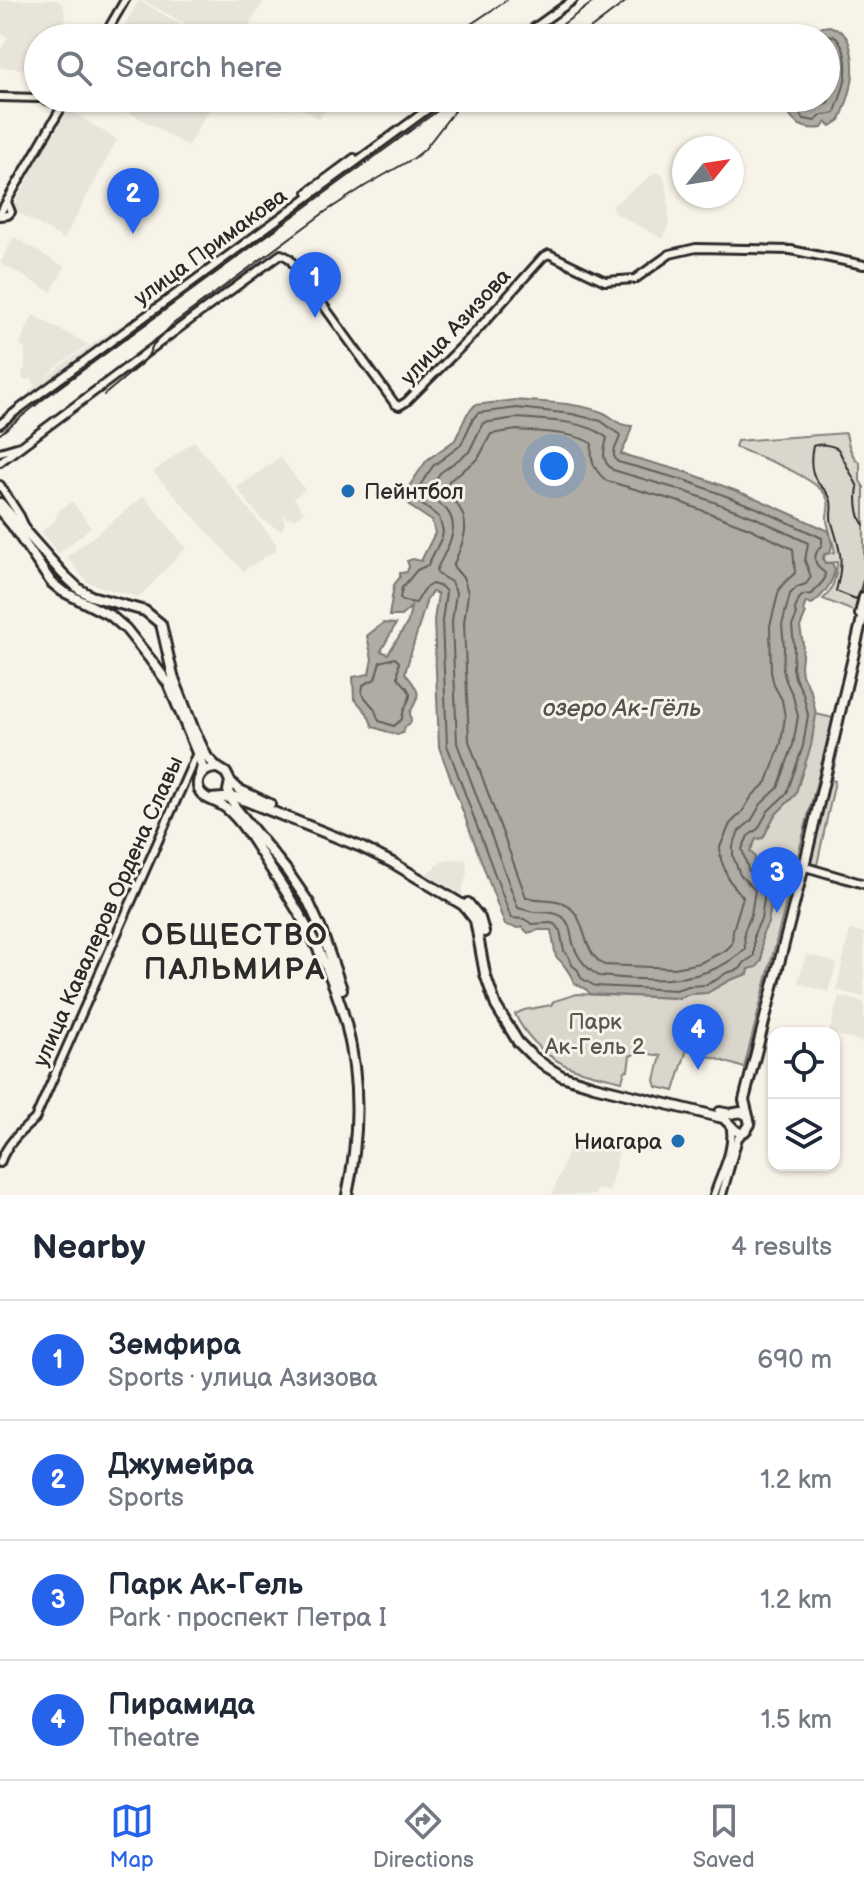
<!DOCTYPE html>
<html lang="en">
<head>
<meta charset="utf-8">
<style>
	body { margin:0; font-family:"Balsamiq Sans",sans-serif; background:#f6f6f7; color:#1f2937 }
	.controls { position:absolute; right:24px; bottom:24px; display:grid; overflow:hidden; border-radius:16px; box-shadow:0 2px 6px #0004 }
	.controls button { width:72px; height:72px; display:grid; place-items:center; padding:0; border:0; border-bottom:2px solid #e0e1e3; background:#fff; color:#1f2937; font:40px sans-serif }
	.compass { position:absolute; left:672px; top:136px; width:72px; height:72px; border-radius:50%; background:#fff; box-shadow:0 2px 6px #0004; rotate:60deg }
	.you { position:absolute; left:554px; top:466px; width:28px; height:28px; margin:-20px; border:6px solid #fff; border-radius:50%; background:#1a73e8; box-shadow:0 0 0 12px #1a73e833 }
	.badge { display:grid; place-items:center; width:52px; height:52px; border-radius:50%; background:#2563eb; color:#fff; font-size:26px; font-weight:700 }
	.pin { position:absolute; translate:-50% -66px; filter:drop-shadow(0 2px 4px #0008) }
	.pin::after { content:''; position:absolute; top:42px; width:28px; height:24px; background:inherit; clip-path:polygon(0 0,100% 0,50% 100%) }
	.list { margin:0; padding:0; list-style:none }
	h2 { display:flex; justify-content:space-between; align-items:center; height:104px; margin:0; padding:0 32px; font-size:34px }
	h2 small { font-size:26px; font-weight:400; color:#747a83 }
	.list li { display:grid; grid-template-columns:52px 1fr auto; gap:24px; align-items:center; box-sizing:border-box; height:120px; padding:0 32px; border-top:2px solid #e0e1e3 }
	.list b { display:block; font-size:30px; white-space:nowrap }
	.list p { margin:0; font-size:26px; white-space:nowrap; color:#747a83 }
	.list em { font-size:26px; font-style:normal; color:#747a83 }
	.icon { flex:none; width:44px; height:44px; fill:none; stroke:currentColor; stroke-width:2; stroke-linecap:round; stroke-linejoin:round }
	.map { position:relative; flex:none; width:864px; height:1195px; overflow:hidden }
	.search { position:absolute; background:#fff; box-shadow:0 2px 6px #0004; left:24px; right:24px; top:24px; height:88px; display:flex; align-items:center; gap:20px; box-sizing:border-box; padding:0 28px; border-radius:44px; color:#747a83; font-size:30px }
	.sheet { height:584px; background:#fff }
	nav { display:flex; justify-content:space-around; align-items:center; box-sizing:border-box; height:112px; border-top:2px solid #e0e1e3; background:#fff; font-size:22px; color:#747a83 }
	nav a { display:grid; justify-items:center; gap:4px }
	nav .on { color:#2563eb }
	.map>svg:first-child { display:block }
</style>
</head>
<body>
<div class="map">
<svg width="864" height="1195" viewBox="0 0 864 1195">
	<rect width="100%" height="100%" fill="#f7f3e8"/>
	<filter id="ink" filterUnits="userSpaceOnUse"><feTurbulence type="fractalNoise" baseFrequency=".0125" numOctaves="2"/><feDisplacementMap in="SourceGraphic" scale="16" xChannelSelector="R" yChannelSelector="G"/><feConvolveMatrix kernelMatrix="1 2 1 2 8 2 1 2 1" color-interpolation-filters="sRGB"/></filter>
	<g filter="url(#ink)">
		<path fill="#e8e4da" d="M0 0H57L63 4 66 19 54 38H38V60L32 70 0 67V51L8 37 1 33 0 35Z
			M139 0 204 38H117Z
			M143 0H264L242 38H210Z
			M104 98H216L188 146Z
			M261 98H333L319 120 292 100 284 110Z
			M67 108 117 140 64 239 17 212 14 205Z
			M656 172 663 176 668 194 669 222 663 239 615 213 612 206Z
			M14 237 65 267 51 292 0 263Z
			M33 315 86 343 88 345 61 363 39 383 64 363 122 324 124 326 67 366 31 394 28 392 36 385 33 383V379L23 380 22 370H25V349L19 345Z
			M194 441 276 543V550L243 571 153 472Z
			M280 457 305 490 294 498 304 512 293 520 290 517 287 519 283 514 285 524 281 531 261 519 237 488Z
			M144 496 186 548 139 597 111 590 87 582 67 557Z
			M72 501 91 527 59 554 41 532 54 522 59 511Z
			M457 859 466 860 467 873 461 895 426 874 441 862Z
			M850 930 864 933V997L836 990Z
			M806 954 837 963 828 992 798 983Z
			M839 996 864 1002V1042L829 1033Z
			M589 1136 609 1141 608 1148 619 1152 609 1192 597 1189 595 1195H552L573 1138 583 1141Z"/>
		<path fill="#dad6cc" stroke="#82807c" stroke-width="2" d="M846 433C848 444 851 457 860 463V481L864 487V588L858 613 823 599C832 592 837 576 837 562L826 563 824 559 825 554 835 552C833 542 829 531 827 521 826 514 830 507 828 501 823 478 756 456 735 447L737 441Z
			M816 714 833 718 744 1068 708 1056 705 1052 700 1053 687 1049 674 1091 657 1087 655 1080 661 1056 639 1052 630 1056 628 1070 625 1071 622 1081C603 1076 582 1073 565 1065 544 1055 524 1034 515 1014L524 1010 551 1005 554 1001 577 994 678 998 690 994 706 993 730 980 748 974 749 969 760 963C764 953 760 942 763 932 768 917 781 891 768 876 765 873 760 872 757 869 753 864 753 856 750 851L756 839 763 838 774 816 795 795 812 739Z
			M835 750 838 751 831 780 835 781 817 865 810 863 815 844 813 843Z"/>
		<path fill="#afaca4" stroke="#7a7874" stroke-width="2" d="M829 26C846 31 849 39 852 55 856 79 849 98 840 120L831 126 826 122 822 128C801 131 786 120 784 98H826V38H807L817 28Z
			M516 400C544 403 578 402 604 413 615 418 618 426 632 426L627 441 621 454 689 473 760 500 829 531 832 545 830 553 824 554 823 559 825 563H832L835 569C833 583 823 596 812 604L806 602 803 611 806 613 800 627 803 644 801 666 802 675 811 691 816 714 811 746 795 795 774 816 763 838 756 839 750 851 755 857 754 862 756 868 770 879 773 892 768 923 762 935V960L757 967 749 969 748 974 730 980 707 993 690 994 678 998 590 994 587 990 574 983C572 976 562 961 556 957L551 930H539L528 933 522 927 518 928 505 925 439 747 434 620 438 594 432 592 427 599 405 673C418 690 423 692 410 712L411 722 405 727 403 733 397 735 373 727 367 713 354 698 353 677 369 674 372 659 367 636 383 623 396 624 381 651 388 654 408 622 411 607 401 616H389L394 585 400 577V573L407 572 409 566 407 561 413 559 421 561 435 533 432 521 411 507 406 498 407 489 427 460 455 440 467 414 475 405Z"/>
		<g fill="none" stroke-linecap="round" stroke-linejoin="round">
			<path stroke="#605f5b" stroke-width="2" d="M791 98 794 108 804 119 815 121 822 115 832 114 835 112C839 100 845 87 846 74 847 56 842 26 818 38
				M801 98 803 103 810 110 828 102 836 72 832 47 826 45
				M517 408 572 414 601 421 620 435C619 445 608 452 618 462L687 481 757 508 822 538V545C812 555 813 565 825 573L824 580 812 594 803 595 799 599 795 609 796 617 792 626 794 646 793 668 795 678 803 693 808 715 803 746 787 793 768 811 758 829 748 836 742 849 749 872 763 883 765 892 761 919 754 934V956L744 963 740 969 726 973 716 980 705 985 688 986 676 990 595 986 581 978 578 970 572 965 569 957 564 951 560 930 556 925 551 923 532 924 524 919 511 918 447 745 442 621 446 592 442 587 432 584 425 588 416 603 403 601 400 598 402 588 417 570 428 565 442 537 443 531 439 517 417 501 415 493 433 466 461 445 473 419 478 413Z
				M516 418C543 420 587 420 607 438 604 451 600 460 613 470L684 491 754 517 808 543 805 561 811 577 806 584 797 587 790 594 782 625 784 647 783 670 786 681 793 696 798 716 793 745 778 788 761 804 751 821 739 831 733 846V856L740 875 755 890 751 915 744 932 745 949C706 986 650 981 599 976 587 969 577 957 573 943 570 933 571 922 561 916 553 911 544 913 536 912 530 912 524 909 518 908L457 743 452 622 456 592 451 582 438 574 436 571C444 552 464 528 445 508 440 504 433 500 428 496L427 493 440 473 469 452 483 423Z
				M517 430C538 432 576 432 592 444 590 460 594 471 607 481L680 502 749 528 793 549 795 573 784 583 779 590 770 626 771 672 774 685 782 700 785 717 781 743 767 782 752 796 742 812 730 824 720 847 721 860 729 880 743 897 733 930 732 944 726 950 700 963 674 968 604 965C579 950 589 915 563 903 552 898 538 901 526 897L469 741 464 623 468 593 464 579 453 566C462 544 473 526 457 504 453 498 447 495 443 490L449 481 478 459 491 434Z
				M395 658 399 662 398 677C401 682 409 688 410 694 411 700 402 708 402 719L394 726 379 721 374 708 362 694 363 685 375 679 380 662Z"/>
			<g stroke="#2b2b2b" stroke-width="12">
				<path id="secondary" d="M103 38 125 0
					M520 38 573 0
					M0 97 38 98
					M41 98 62 105
					M308 192 354 158
					M0 213 67 98
					M0 216 8 215 11 212 7 202
					M0 424 19 409 443 98
					M0 452 20 446
					M0 462 194 317 281 254 289 258 395 404 399 406 406 402 471 337 543 257 549 254 605 281 635 279 670 254 696 248 791 250 864 265
					M0 485 20 516 26 529
					M802 866 864 884
					M0 1163C7 1143 20 1132 35 1119L197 753
					M714 1195C721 1173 736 1148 730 1124
					M722 1195 738 1138 744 1132"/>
			</g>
			<g stroke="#2b2b2b" stroke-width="14">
				<path id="primary" d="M0 503 63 574 79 589 91 596 145 611 161 624 173 676 194 730 207 757 218 768 226 773 230 781 238 789 270 804
					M0 511 12 525 51 582 62 591 111 616 126 629 150 659 168 683 200 760 202 766 200 774
					M860 614 864 597
					M218 768C202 767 190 784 204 796 211 801 219 803 226 808 245 824 259 851 273 872 343 975 374 1070 347 1195
					M230 781 228 791 235 807 287 871 309 903 320 927 342 989
					M210 799 236 797 361 847 393 863 463 905 475 920 485 974 496 1006 518 1042 531 1055 547 1067 562 1076 594 1086 723 1118C732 1124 740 1144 750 1124L744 1100 806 858 864 610
					M468 903 480 918 484 932
					M720 1112 730 1114 741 1112 748 1116"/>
			</g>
			<use href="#secondary" stroke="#f7f3e8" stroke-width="6"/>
			<use href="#primary" stroke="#f7f3e8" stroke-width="8"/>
			<path stroke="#2b2b2b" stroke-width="2" d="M455 38 468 26 507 0
				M544 38 596 0
				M578 38 628 0
				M104 395 140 365 147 358 153 345 173 324 325 212 365 186 414 158 424 150 462 101
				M0 434 46 397 455 98
				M864 525C857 516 856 499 858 487L838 449C832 445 820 443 813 446 810 459 810 472 818 483 822 488 827 491 830 498 834 506 829 514 832 523 841 552 844 561 836 591L856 599 859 595 864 577"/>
		</g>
	</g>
	<g fill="#1f6fb2" stroke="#f7f3e8" stroke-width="3">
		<circle cx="348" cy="491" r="8"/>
		<circle cx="678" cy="1141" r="8"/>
	</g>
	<g text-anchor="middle" stroke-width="6" stroke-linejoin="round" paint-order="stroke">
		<g font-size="22" fill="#2b2b2b" stroke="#f7f3e8">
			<text transform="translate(210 246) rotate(-36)" y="8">улица Примакова</text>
			<text transform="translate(455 326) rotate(-47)" y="8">улица Азизова</text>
			<text transform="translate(107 911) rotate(-66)" y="8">улица Кавалеров Ордена Славы</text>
		</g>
		<g font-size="22" fill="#2b2b2b" stroke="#f7f3e8" text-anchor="start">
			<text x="364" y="499">Пейнтбол</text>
			<text x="662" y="1149" text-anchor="end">Ниагара</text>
		</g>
		<g font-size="22" fill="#575653" stroke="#f7f3e8">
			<text x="595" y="1029">Парк<tspan x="595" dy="25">Ак-Гель 2</tspan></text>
		</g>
		<g font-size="24" font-style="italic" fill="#53524f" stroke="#f7f3e8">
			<text x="622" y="716">озеро Ак-Гёль</text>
		</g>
		<g font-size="30" font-weight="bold" letter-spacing="2" fill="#2b2b2b" stroke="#f7f3e8">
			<text x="235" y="945">ОБЩЕСТВО<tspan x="235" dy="34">ПАЛЬМИРА</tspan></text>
		</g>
	</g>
</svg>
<div class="controls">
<button><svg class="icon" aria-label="locate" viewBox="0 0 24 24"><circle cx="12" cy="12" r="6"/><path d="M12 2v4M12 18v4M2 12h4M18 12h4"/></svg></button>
<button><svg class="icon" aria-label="layers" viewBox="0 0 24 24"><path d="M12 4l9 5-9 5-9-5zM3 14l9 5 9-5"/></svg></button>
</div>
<svg class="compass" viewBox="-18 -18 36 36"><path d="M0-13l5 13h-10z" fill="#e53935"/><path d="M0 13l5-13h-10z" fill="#747a83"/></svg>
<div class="you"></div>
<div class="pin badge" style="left:315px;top:318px">1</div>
<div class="pin badge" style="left:133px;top:234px">2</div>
<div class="pin badge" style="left:777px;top:913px">3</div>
<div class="pin badge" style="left:698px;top:1070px">4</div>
<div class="search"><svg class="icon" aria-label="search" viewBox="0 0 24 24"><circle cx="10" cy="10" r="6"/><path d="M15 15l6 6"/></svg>Search here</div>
</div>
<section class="sheet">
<h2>Nearby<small>4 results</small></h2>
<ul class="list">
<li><span class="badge">1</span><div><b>Земфира</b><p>Sports · улица Азизова</p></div><em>690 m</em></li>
<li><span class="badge">2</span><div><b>Джумейра</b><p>Sports</p></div><em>1.2 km</em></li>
<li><span class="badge">3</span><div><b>Парк Ак-Гель</b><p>Park · проспект Петра I</p></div><em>1.2 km</em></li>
<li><span class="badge">4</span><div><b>Пирамида</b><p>Theatre</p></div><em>1.5 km</em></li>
</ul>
</section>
<nav>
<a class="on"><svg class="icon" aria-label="map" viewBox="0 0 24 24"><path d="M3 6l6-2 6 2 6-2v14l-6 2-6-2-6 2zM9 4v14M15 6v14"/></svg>Map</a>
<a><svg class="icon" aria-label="directions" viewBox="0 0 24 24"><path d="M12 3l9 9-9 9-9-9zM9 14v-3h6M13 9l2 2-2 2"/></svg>Directions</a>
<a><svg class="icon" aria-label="saved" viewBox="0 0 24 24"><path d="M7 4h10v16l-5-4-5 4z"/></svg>Saved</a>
</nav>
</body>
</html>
